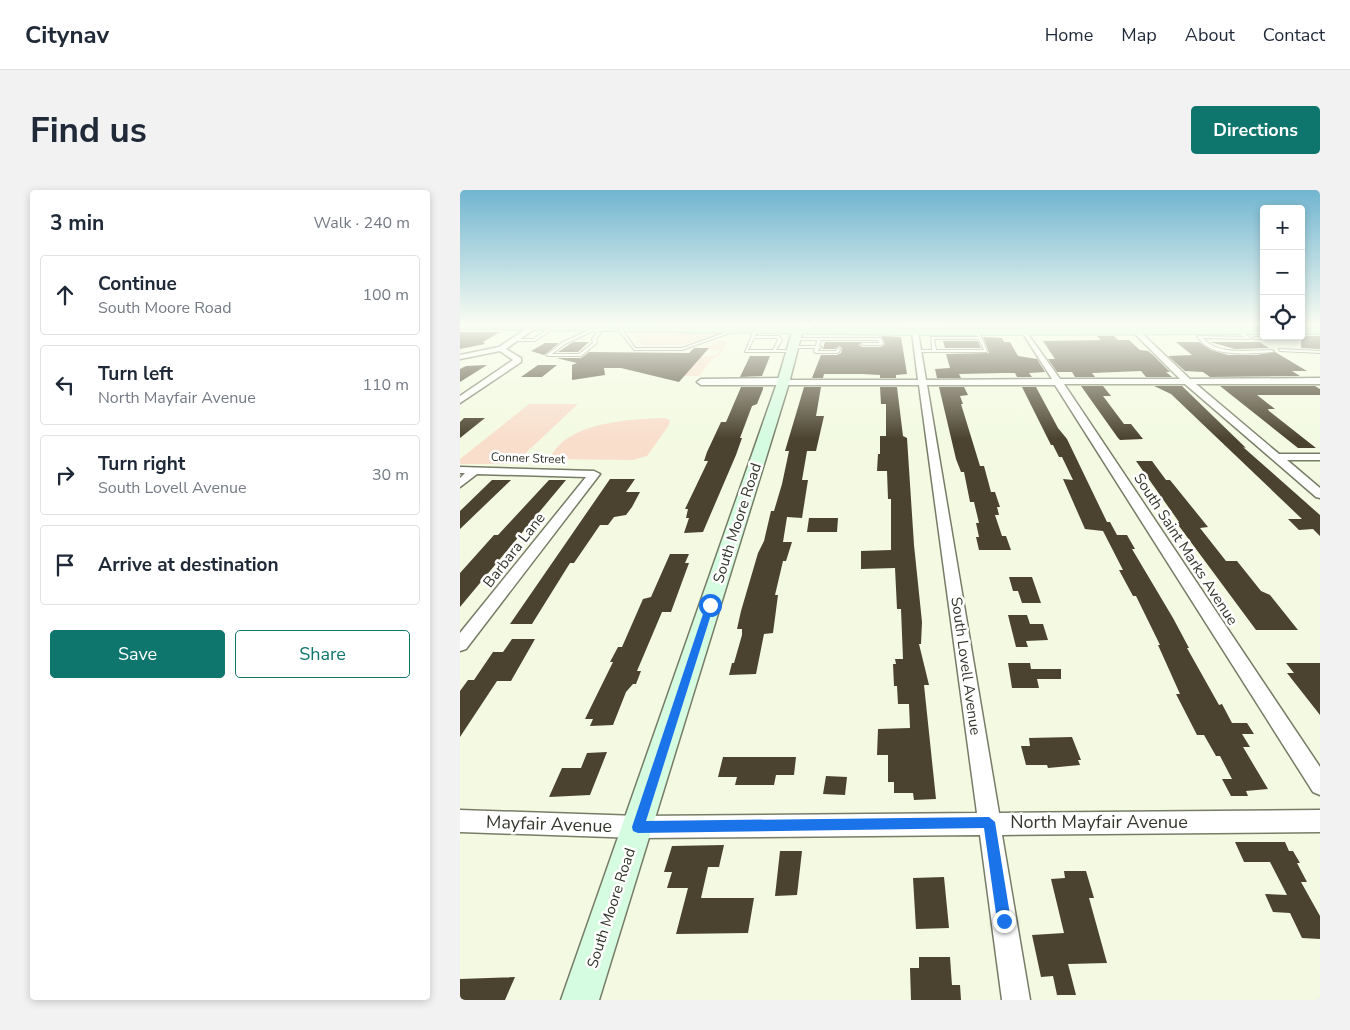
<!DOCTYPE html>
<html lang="en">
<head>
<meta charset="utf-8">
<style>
	body { margin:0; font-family:"Nunito Sans",sans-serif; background:#f2f2f3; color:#1f2937 }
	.controls { position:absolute; right:15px; top:15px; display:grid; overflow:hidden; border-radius:5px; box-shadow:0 2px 8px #0003 }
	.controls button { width:45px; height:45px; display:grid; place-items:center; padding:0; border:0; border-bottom:1px solid #e0e1e3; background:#fff; color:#1f2937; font:25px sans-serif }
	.stop { position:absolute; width:15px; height:15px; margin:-11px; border:4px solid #1a73e8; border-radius:50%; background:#fff }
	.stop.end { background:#1a73e8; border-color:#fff; box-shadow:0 1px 5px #0008 }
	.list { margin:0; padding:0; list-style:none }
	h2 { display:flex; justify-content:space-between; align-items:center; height:65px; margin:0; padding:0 20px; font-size:21px }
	h2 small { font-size:16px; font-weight:400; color:#747a83 }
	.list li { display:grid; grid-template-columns:32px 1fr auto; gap:15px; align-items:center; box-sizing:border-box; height:80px; margin:0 10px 10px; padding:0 10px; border:1px solid #e0e1e3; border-radius:5px }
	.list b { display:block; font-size:19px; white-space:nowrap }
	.list p { margin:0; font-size:16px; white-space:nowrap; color:#747a83 }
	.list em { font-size:16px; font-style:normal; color:#747a83 }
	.actions { display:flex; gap:10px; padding:15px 20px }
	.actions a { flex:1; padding:11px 0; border:1px solid #0f766e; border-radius:5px; text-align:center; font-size:18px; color:#0f766e }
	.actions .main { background:#0f766e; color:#fff }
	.icon { flex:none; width:28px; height:28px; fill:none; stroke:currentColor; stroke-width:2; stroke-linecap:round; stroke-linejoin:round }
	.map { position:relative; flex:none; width:860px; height:810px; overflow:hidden; border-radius:5px }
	header { display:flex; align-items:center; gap:30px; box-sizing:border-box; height:70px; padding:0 25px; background:#fff; border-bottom:1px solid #e0e1e3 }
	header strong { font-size:24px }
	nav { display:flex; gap:28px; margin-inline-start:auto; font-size:18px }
	.intro { display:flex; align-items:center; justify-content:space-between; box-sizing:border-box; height:120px; padding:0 30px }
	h1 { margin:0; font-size:35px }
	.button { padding:12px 22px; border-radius:5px; background:#0f766e; color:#fff; font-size:18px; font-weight:700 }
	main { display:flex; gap:30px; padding:0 30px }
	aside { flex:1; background:#fff; border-radius:5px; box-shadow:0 2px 8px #0003 }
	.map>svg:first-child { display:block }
</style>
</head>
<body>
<header>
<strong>Citynav</strong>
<nav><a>Home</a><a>Map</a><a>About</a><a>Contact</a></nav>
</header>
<div class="intro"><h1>Find us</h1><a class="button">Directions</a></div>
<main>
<aside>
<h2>3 min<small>Walk · 240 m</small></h2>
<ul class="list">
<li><svg class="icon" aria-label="ahead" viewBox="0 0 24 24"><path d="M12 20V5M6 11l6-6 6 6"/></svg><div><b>Continue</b><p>South Moore Road</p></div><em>100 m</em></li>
<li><svg class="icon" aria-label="left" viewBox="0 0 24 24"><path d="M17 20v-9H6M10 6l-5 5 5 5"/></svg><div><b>Turn left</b><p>North Mayfair Avenue</p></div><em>110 m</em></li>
<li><svg class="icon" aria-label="right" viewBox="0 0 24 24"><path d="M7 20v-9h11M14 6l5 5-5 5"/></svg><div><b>Turn right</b><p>South Lovell Avenue</p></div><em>30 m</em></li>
<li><svg class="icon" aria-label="arrive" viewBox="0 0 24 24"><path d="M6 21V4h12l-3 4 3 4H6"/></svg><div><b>Arrive at destination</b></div></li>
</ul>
<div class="actions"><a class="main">Save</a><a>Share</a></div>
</aside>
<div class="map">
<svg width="860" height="810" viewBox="0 0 860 810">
	<rect width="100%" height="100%" fill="#f3fae1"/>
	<path fill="#f9decc" d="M167 142 265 143 215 157 218 155 183 156 177 148Z
		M254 151 265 152 266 157 258 166 254 167 239 186H224L241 167 256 165 260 160 234 158 245 157 258 153Z
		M69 214H118L54 274H0V269Z
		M204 228 210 230 209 235 187 266 173 270 90 269C105 232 171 229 204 228Z"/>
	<path fill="#4b432f" d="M0 142H40L23 152 25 154 0 159Z
		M421 146 441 147 447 184 436 185V188H420V185L402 184H364L363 188H352L361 165H377L381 163 382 158 379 156 375 159H363L365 152H401L399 155 402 157H421L425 154Z
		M637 146H654L658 150H669L680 160 688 161 693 165 710 182H706L712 187H686L681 181 632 183 635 187H615L612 182H597L588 169H595L583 151 641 150Z
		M841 146H860V159L841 158Z
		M523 147 542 148 544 152H550L558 166 577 169 585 182 569 183 572 187H557L555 183H543L499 184 501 188H477L475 179 490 178 486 164 529 163Z
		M483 151H518L521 158H485Z
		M113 152H129L118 162H98Z
		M716 152H739L751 160 768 165H796L815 162 847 181H832L840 186 750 187 743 182 725 181 708 166 732 165Z
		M750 152H799L809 158 775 159Z
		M85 153H99L84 165 71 161Z
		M234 158H249L219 192 161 178H144L145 185 112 190V175L117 173 96 168H121L129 162 229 163Z
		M290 166H310L302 186 280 187Z
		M27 175 0 192V179L6 176Z
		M78 175H97L82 187H61Z
		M621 196H643L651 206H643L664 234H671L683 249 660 250 658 248Z
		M694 196H722L786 258 783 257 860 325V346L853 339 839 340 828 329H842L711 204Z
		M760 196H855L860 199V205H797L815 219H808L809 221 856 258H838Z
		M281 197H303V199L297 214 292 216 280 248H282L276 265 243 342 224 343 229 328H226L228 319H225L248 271H244L247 262 261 232H266Z
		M344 197H361L356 226H364L356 261H347L342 290H348L342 328 327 327 323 352H332L326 371H323L315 405H318L313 443 304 444 296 484 269 485 272 473H274L282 445V439H277L281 421 298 363 304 351 311 321H314L322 294 329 261H325Z
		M420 197H437L443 246 447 248 454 355 462 432 461 454H459L469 495H464L476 609 454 610 453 603H434V592H428V565H417L418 539 450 538 449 514H438L437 496H434L433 474H436L435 469H443L441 419H437L435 378 401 379V361L431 360V309H428L427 281H417L418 264H420V246H426V214H421Z
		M479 197H504L508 205 500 206 503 214H501L520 276H524L531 302H535L540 317H537L539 325H535L542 346H546L551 360H519L516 347H519L516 333H519L514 312H510L504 282H501L496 269Z
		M562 197H576L598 238 607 249 647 332H650L657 345H667L675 359H672L713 428 729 458H727L759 515 762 514 772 533H787L794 544H782L790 557H783L808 599 786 601 788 606H771L762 589H772L760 566H756L744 545H737L716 504H720L698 455H700L676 406H673L659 380H663L643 341 625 339 603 289 613 290 602 267H599L593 255H591Z
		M4 228H25L0 248V232Z
		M676 271H692L706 290H710L748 337 740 338 766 371H777L801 401 810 405 838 440H796L716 332H719Z
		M150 289H175L166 302H180L172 317 166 325 154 327 148 335H140L114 373H110L72 434H50Z
		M32 290H51L0 339V321Z
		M89 290H106L0 417V383L34 345H38Z
		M349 328H378L377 342H347Z
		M210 364H229L225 373H229L211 422H202L177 481H181L176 494H173L166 502 153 535 130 536 133 529H125L153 472H150L158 457H162L183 409 191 407Z
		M549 387H572L581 413H562L558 401H553Z
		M548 425H567L570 434H583L588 450 566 451 568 457H556Z
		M52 449H75L51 491H37L0 547V501L8 490H14L33 462H43Z
		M548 473H570L571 479H601V489H577L579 498H552Z
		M826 473H860V525L827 483H834Z
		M612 547 621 570H618L620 575 588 578 587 575H566L561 556H570L569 548Z
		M147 562 130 605 89 607 102 578H121L127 563Z
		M263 567H336L334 585H316L314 595H275L277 587H258Z
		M366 586 387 587 385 605 363 604Z
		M775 652H825L829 661H833L840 673H837L847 692H841L860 726V749L842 748 830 723 813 722 805 704 827 705 810 672H784Z
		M264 655 259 677H248L241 708H294L288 743 216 744 228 698H207L212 682H204L212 656Z
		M320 661H342L337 705 315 706Z
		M604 681H626L634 708H629L647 773 608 774 616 805H597L593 786 581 787 572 745 604 743 591 689 605 688Z
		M484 687 489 738 456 739 453 688Z
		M459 767H490L492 795H500L501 810H451L450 778H459Z
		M55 787 45 810H0V789Z"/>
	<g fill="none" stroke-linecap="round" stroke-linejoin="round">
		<g stroke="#777c67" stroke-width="2">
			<path id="service" d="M95 135H99L75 151H54L52 150 54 149H73Z
				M160 135H163L161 138 175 158H222L278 138 281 139 222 160H174L157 138Z
				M614 135H617L622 143H620Z
				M651 135H654L659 143H657Z
				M785 135H788L796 141 793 142Z
				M138 136 141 137 135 140 141 143 136 149 137 153 121 166H88L86 165 103 152ZM133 141 137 143 132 149 133 153 119 164H92L105 154Z
				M850 136H860V138H855L860 141 857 142 849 138Z
				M295 138 298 139 295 146H319L322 150 316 160H331L333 161 331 162H285ZM294 148H317L318 150 313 160H288Z
				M776 140H778L791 148 789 149 743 148C757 166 791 160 812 160L814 161 812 162C794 163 761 167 745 155 742 153 740 149 737 147L739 146 784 147 776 142Z
				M517 141 522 148 527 162H458L456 161 458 160H472L471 147H518L515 142ZM474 149H519L524 160H476Z
				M794 147H838L840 148 838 149H793Z
				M334 148H420L422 149 423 154 421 155H403L401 154 403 153H419L418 150H361L359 156 362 157 359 158 358 161H376L378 158 380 159 379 162 377 163H356L354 162 355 158H332L330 157 332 156H356L357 150H333Z
				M819 159 860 161V163L820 161Z"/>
		</g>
		<g stroke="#777c67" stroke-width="3">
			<path id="minor" d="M72 135H80L46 159 61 168V172L0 213V206L53 170 40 161 0 169V165L39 157Z
				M346 135H357L337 142 334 140Z
				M666 135H673L730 189 860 188V194H736L819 264H860V270H827L860 298V308L856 307 725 194H604L860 577V605L853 602 595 195H467L539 623 860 620V642L542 645 570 810H542L520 645 178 648 0 642V620L178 626 517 623 459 195H241L237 192 241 189 323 188 327 190H458L452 142 455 140 458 142 466 190 592 189 562 142 565 140 600 189H720Z
				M0 277 134 281 140 284 6 459 0 461V443L126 287 17 284 0 297V288L5 283H0Z"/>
		</g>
		<g stroke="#777c67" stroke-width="3">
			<path id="secondary" d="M334 135H344L329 193 139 810H101L317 193Z"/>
		</g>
		<g stroke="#5eb075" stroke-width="2">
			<path id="primary" d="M0 135 455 139 804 138V144L455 145 0 139Z
				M841 138H860V144H841Z"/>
		</g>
		<use href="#service" fill="#fff" fill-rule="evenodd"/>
		<use href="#minor" fill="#fff" fill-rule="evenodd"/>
		<use href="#secondary" fill="#d5fbe1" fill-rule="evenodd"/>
		<use href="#primary" fill="#acf7c4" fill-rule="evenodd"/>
	</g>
	<linearGradient id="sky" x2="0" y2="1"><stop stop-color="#71b5d0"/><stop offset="0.54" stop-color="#fafdf2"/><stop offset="1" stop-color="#fafdf2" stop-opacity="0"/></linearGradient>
	<rect width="860" height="249" fill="url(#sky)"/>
	<path fill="#1a73e8" d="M250 412 254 415 186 631 529 627 535 632 551 731 549 736 544 738 539 736 537 731 524 638 178 643 173 641 172 637 246 415Z"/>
	<g text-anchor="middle" stroke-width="5" stroke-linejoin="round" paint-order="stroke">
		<g font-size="12" fill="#34372d" stroke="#fff">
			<text transform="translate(68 268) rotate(2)" y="4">Conner Street</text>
		</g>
		<g font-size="15" fill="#34372d" stroke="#fff">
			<text transform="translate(277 333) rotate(-72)" y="5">South Moore Road</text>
			<text transform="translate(726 359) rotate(57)" y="5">South Saint Marks Avenue</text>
			<text transform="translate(54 360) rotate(-52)" y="5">Barbara Lane</text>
			<text transform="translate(506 476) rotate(82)" y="5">South Lovell Avenue</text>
			<text transform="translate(151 718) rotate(-72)" y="5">South Moore Road</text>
		</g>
		<g font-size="18" fill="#34372d" stroke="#fff">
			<text x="639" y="638">North Mayfair Avenue</text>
			<text transform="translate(89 634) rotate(2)" y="6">Mayfair Avenue</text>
		</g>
	</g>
</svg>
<div class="controls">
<button>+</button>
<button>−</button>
<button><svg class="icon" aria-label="locate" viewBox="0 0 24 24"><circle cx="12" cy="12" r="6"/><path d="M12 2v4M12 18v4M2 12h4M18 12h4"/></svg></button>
</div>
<div class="stop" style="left:250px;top:415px"></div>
<div class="stop end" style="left:544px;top:731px"></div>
</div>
</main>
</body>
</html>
